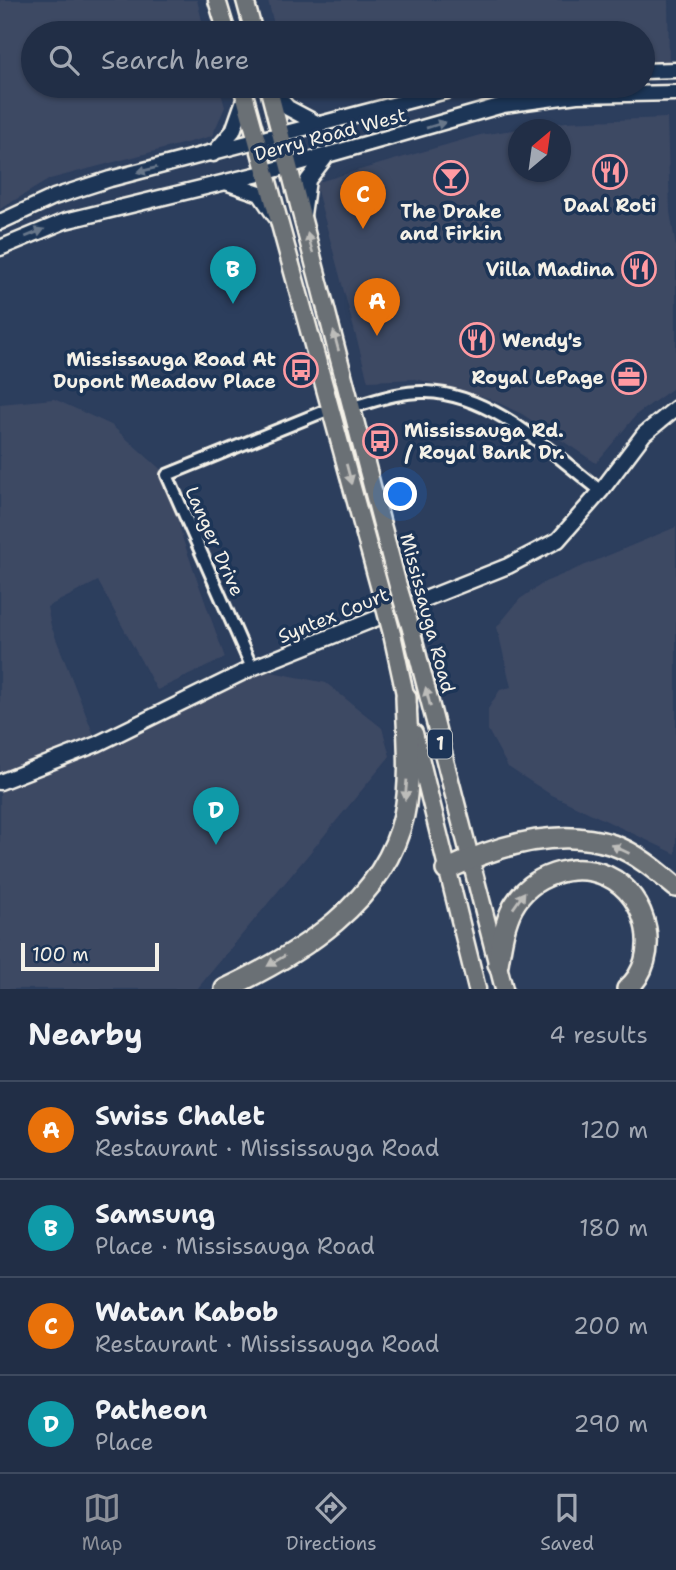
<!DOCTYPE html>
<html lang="en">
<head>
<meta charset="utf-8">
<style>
	body { margin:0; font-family:"Shantell Sans",sans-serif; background:#2d3a51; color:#f1f3f6 }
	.compass { position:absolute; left:508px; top:119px; width:63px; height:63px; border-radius:50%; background:#212e46; box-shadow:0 2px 5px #0004; rotate:29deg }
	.scale { position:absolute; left:21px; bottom:18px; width:138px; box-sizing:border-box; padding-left:7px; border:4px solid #f4f1e8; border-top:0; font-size:19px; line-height:24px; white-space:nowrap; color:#f4f1e8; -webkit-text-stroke:5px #1d3557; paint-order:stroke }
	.you { position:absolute; left:401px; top:495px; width:24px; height:24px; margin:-18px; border:5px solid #fff; border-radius:50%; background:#1a73e8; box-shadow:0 0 0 10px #1a73e833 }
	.badge { display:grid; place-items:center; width:46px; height:46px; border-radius:50%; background:#8c9099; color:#fff; font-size:23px; font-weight:700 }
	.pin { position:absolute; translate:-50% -58px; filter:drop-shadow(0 2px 4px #0008) }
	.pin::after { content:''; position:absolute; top:37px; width:24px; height:21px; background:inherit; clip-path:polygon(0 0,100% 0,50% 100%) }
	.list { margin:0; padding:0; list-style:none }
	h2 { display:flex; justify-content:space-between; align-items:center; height:91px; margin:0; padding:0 28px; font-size:30px }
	h2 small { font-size:23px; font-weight:400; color:#a2a8b3 }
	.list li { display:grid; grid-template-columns:46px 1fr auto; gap:21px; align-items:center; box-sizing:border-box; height:98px; padding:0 28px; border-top:2px solid #3e4a5f }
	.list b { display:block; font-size:26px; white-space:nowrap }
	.list p { margin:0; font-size:23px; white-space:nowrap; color:#a2a8b3 }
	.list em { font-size:23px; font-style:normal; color:#a2a8b3 }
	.icon { flex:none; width:38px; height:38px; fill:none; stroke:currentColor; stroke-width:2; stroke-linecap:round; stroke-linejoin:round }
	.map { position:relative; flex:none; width:676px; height:989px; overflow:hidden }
	.search { position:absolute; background:#212e46; box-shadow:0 2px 5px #0004; left:21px; right:21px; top:21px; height:77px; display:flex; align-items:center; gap:18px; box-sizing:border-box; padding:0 24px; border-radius:38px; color:#a2a8b3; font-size:26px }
	.sheet { height:483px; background:#212e46 }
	nav { display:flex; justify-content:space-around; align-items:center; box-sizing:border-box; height:98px; border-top:2px solid #3e4a5f; background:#212e46; font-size:19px; color:#a2a8b3 }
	nav a { display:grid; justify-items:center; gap:4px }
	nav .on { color:#8c9099 }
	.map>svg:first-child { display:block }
</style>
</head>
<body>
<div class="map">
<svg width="676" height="989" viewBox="0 0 676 989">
	<rect width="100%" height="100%" fill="#2c3e5d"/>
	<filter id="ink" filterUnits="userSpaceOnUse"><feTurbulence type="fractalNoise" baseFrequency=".0143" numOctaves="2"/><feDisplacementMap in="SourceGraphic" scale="14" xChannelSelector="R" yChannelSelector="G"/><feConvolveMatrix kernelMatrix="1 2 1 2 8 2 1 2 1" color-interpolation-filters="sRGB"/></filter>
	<g filter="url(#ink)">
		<path fill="#3e4964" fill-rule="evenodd" d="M0 0H197L205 33H33V86H219L225 107 212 136 50 179 0 209Z
			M268 0H668L669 66 643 64V33H276Z
			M290 86H358L318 93Z
			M667 118 670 212 676 248V386L637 414 596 463 522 414 488 398 416 379 368 381 315 183 480 135 565 122ZM518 130H560V172H518Z
			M54 399 111 425 167 475 183 540 225 658 157 690 98 581 47 607 51 626 97 743 252 668 326 683 382 728 390 756 197 989H0V404Z
			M676 527V854L550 794 508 767 488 730V709L500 690 511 687 497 627 520 599 545 582Z"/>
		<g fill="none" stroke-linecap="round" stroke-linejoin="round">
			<g stroke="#f4f1e8" stroke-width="16">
				<path id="street" d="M353 407C377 400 401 391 426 392 494 394 551 453 601 491
					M252 668 167 475 332 408"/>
			</g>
			<g stroke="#f4f1e8" stroke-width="19">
				<path id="secondary" d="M643 71 676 70
					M269 87 288 108 320 125
					M213 154 233 131 245 97
					M228 183 260 194 275 216
					M303 215 308 180 325 158
					M0 222 54 197 110 179 465 86
					M0 248 65 221 267 172 503 105 577 95 676 93
					M0 782 97 744 252 668 508 566 558 540 601 491 644 434 676 408"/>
			</g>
			<g stroke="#f4f1e8" stroke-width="21">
				<path id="primary" d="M217 0 227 33
					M245 0 254 33
					M242 86 381 593
					M268 86 398 586
					M411 629 504 989
					M392 634 408 708
					M414 733 477 989"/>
			</g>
			<g stroke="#f4f1e8" stroke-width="24">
				<path id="highway" d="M446 870C496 846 558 827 613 845 636 853 657 871 676 887
					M498 964C501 945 504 924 513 907 531 875 573 861 607 876 649 895 662 959 627 989
					M225 989C300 954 385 902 404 815 412 777 407 735 406 697"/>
			</g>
			<use href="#street" stroke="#1d3557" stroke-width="10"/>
			<use href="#secondary" stroke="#1d3557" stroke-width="14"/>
			<use href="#primary" stroke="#6b6f75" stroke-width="16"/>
			<use href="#highway" stroke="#6b6f75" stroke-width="19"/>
			<g stroke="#f4f1e8" stroke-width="21" stroke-linecap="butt">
				<path id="primary-bridge" d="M398 586 411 629
					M381 593 392 634"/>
			</g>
			<use href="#primary-bridge" stroke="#6b6f75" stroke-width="16"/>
		</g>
		<defs><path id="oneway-solid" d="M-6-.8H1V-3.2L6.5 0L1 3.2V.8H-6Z" transform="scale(1.75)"/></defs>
		<g fill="#68778a">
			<use href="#oneway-solid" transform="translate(436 125) rotate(-17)"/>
			<use href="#oneway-solid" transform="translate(147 170) rotate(166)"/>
			<use href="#oneway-solid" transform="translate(35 233) rotate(-22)"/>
		</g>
		<g fill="#bdbdba">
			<use href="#oneway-solid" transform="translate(310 243) rotate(-105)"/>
			<use href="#oneway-solid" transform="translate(336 341) rotate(-105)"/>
			<use href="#oneway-solid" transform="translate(349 474) rotate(75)"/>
			<use href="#oneway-solid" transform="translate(428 697) rotate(-104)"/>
			<use href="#oneway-solid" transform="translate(406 790) rotate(95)"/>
			<use href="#oneway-solid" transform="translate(620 849) rotate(-155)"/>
			<use href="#oneway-solid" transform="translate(519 900) rotate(-55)"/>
			<use href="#oneway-solid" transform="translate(276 961) rotate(149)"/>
		</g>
	</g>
	<defs>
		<g id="restaurant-ring" transform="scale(1.75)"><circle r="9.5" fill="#1d3557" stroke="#ff9aa2" stroke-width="1.5"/><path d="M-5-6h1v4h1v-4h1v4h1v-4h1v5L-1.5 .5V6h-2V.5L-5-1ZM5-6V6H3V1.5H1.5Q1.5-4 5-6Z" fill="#ff9aa2"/></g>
		<g id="bar-ring" transform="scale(1.75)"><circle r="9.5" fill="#1d3557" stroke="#ff9aa2" stroke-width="1.5"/><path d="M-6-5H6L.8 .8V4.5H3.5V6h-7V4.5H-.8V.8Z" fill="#ff9aa2"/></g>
		<g id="bus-ring" transform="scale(1.75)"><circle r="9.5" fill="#1d3557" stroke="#ff9aa2" stroke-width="1.5"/><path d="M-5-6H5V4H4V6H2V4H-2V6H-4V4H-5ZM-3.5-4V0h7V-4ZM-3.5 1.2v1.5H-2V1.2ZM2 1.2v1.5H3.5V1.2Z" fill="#ff9aa2"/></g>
		<g id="office-ring" transform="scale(1.75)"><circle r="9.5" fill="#1d3557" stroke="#ff9aa2" stroke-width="1.5"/><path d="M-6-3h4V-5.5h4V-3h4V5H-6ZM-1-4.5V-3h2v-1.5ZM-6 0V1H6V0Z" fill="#ff9aa2"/></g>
	</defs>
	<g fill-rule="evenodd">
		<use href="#restaurant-ring" x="610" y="172"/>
		<use href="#bar-ring" x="451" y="178"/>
		<use href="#restaurant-ring" x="639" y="269"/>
		<use href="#restaurant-ring" x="477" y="340"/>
		<use href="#bus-ring" x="301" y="370"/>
		<use href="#office-ring" x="629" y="377"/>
		<use href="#bus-ring" x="380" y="441"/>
	</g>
	<g text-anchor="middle" stroke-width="7" stroke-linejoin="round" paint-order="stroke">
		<rect fill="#1d3557" stroke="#b4b9bc" stroke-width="2" x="428" y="729.5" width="24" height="29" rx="5"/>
		<g font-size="18" font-weight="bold" fill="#f4f1e8">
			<text x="440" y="750">1</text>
		</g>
		<g font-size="19" fill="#f4f1e8" stroke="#1d3557">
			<text transform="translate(330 134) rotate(-15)" y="7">Derry Road West</text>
			<text transform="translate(215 541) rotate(66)" y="7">Langer Drive</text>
			<text transform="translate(428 613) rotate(75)" y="7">Mississauga Road</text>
			<text transform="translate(333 615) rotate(-22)" y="7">Syntex Court</text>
		</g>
		<g font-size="19" font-weight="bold" fill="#f4f1e8" stroke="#1d3557" text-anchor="end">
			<text x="610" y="212" text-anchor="middle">Daal Roti</text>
			<text x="451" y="218" text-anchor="middle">The Drake<tspan x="451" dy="22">and Firkin</tspan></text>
			<text x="614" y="276">Villa Madina</text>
			<text x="502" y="347" text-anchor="start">Wendy's</text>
			<text x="276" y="366">Mississauga Road At<tspan x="276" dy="22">Dupont Meadow Place</tspan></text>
			<text x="604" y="384">Royal LePage</text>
			<text x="404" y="437" text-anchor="start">Mississauga Rd.<tspan x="404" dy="22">/ Royal Bank Dr.</tspan></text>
		</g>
	</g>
</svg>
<svg class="compass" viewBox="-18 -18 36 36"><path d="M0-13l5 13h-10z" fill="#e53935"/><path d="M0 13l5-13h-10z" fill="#a2a8b3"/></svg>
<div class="scale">100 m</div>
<div class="you"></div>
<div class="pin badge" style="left:377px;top:336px;background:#e8710a">A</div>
<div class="pin badge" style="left:233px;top:304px;background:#0f9aa8">B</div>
<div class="pin badge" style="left:363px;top:229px;background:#e8710a">C</div>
<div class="pin badge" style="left:216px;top:845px;background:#0f9aa8">D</div>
<div class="search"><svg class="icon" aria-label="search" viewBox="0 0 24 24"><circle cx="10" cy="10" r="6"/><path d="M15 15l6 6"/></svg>Search here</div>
</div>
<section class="sheet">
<h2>Nearby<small>4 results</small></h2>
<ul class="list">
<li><span class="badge" style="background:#e8710a">A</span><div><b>Swiss Chalet</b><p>Restaurant · Mississauga Road</p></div><em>120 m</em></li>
<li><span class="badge" style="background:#0f9aa8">B</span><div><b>Samsung</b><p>Place · Mississauga Road</p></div><em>180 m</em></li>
<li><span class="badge" style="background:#e8710a">C</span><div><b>Watan Kabob</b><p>Restaurant · Mississauga Road</p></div><em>200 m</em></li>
<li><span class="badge" style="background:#0f9aa8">D</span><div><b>Patheon</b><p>Place</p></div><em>290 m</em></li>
</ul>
</section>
<nav>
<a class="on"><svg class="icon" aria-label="map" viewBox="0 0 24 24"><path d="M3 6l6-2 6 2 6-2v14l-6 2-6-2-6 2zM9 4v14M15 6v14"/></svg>Map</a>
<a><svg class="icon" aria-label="directions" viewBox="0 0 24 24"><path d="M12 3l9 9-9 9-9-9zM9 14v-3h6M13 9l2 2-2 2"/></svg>Directions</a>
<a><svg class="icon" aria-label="saved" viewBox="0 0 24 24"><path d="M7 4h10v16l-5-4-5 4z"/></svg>Saved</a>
</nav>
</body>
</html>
